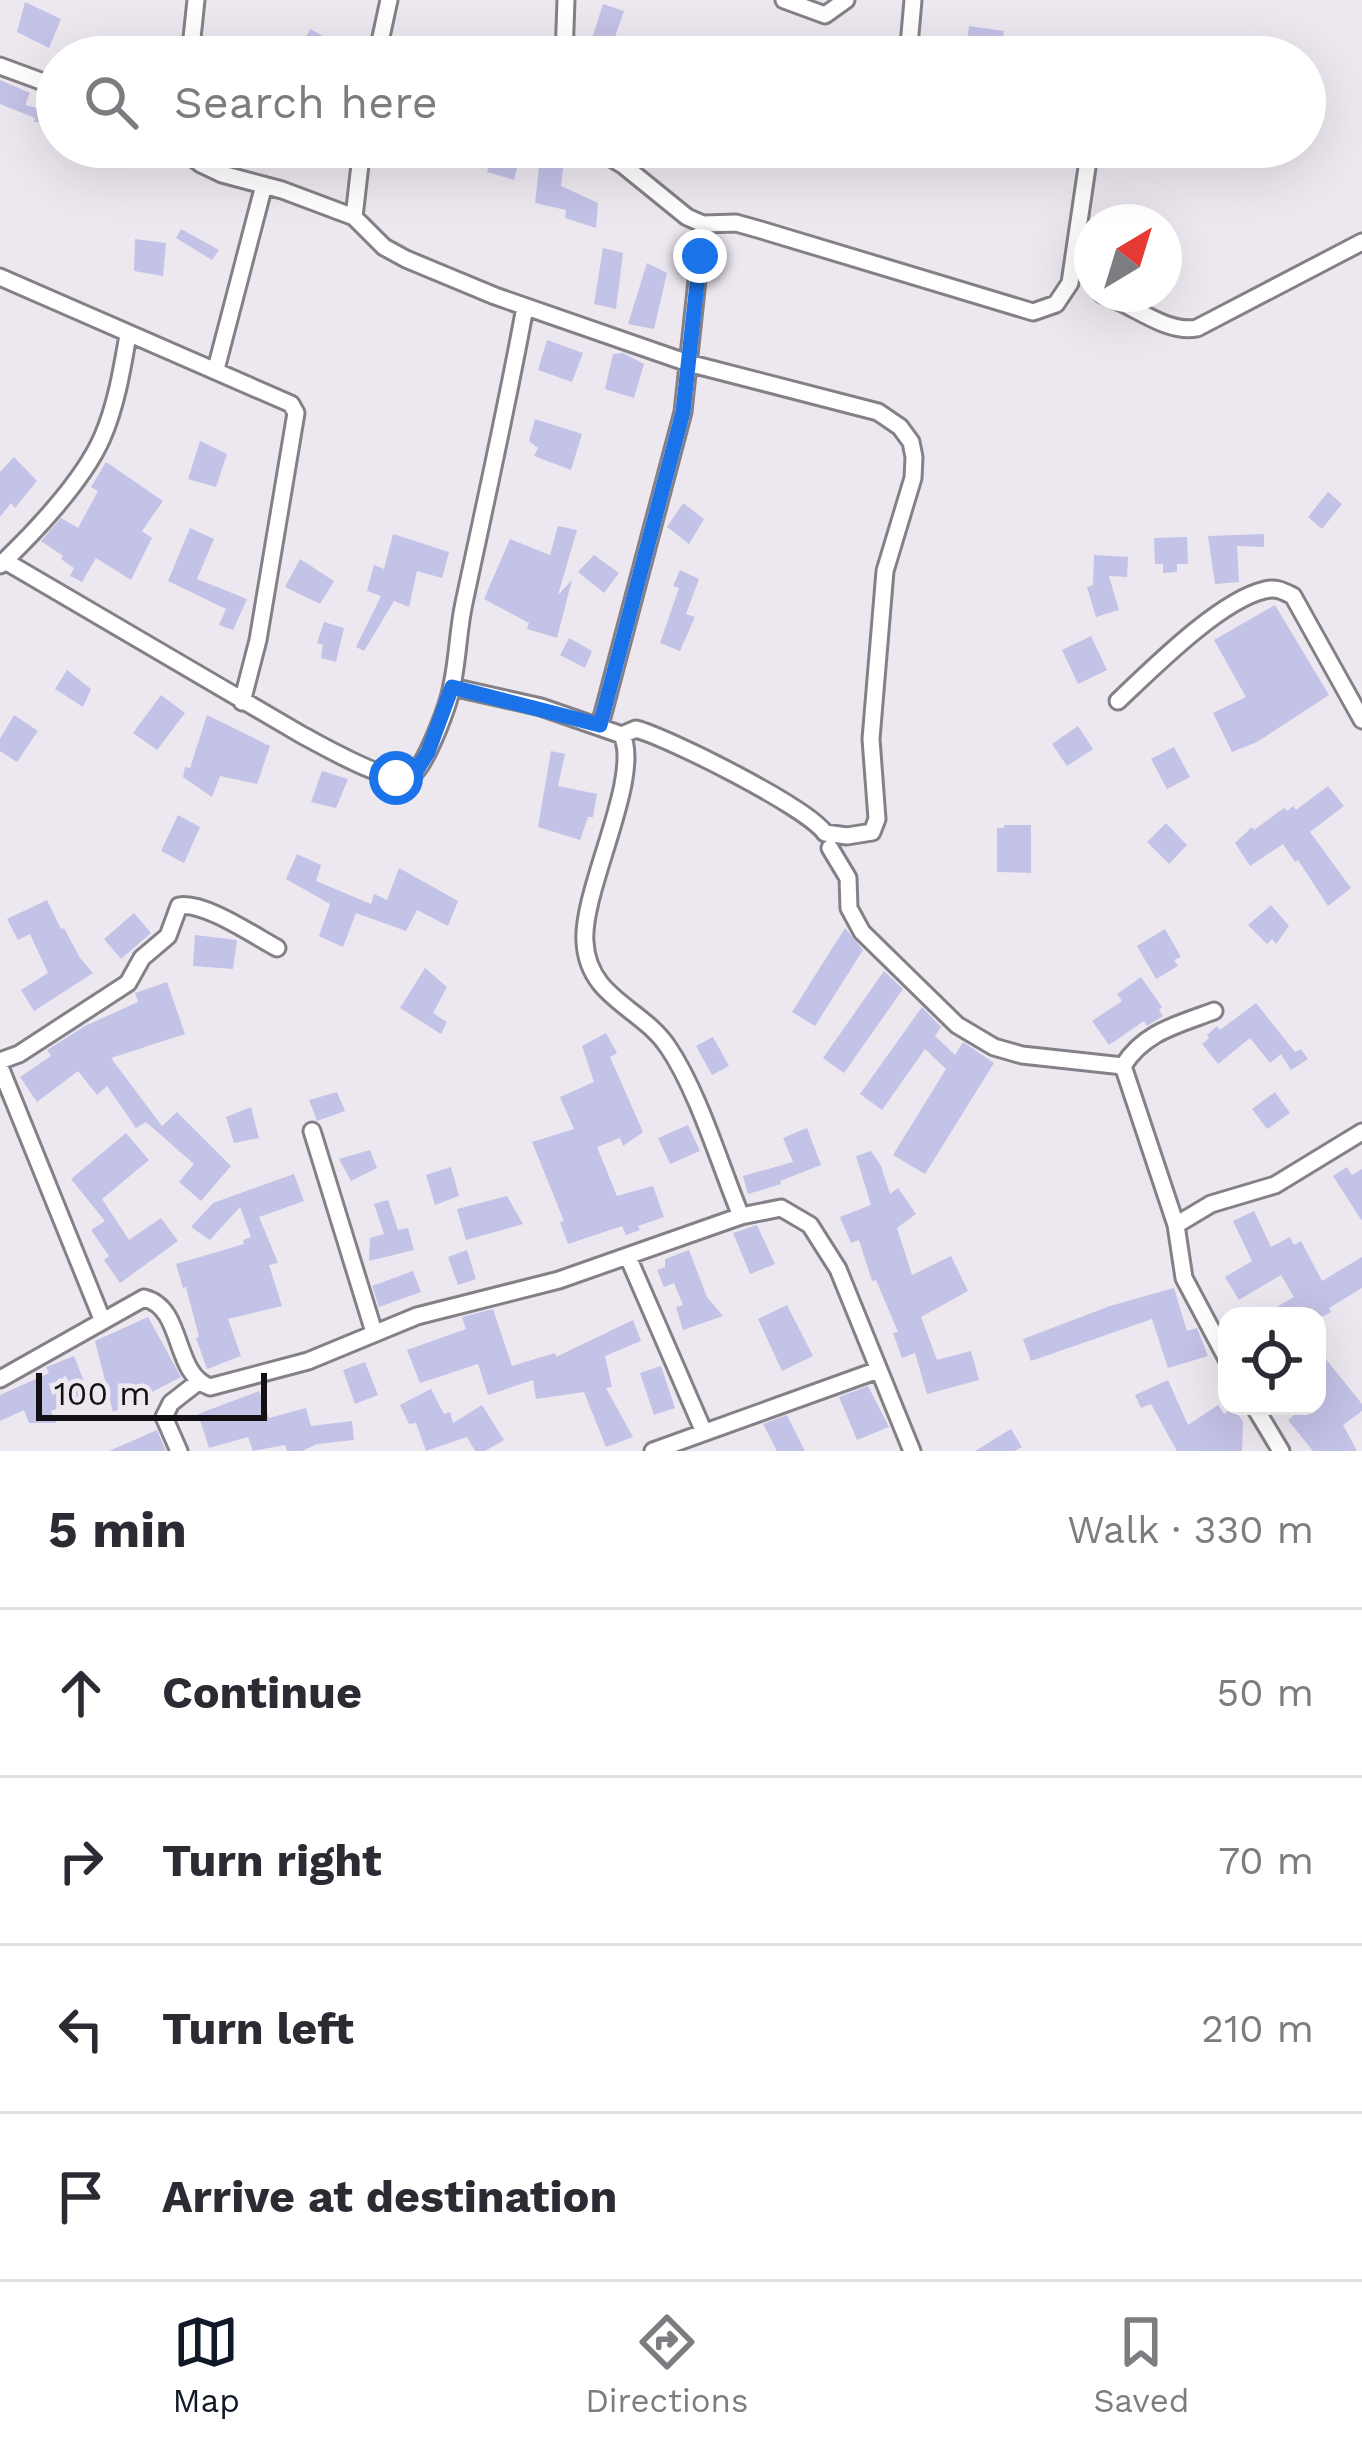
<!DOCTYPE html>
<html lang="en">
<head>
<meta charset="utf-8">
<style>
	body { margin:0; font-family:"Work Sans",sans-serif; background:#f7f7f7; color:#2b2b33 }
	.controls { position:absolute; right:36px; bottom:36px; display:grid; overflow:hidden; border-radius:24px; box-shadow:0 12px 48px #0002 }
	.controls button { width:108px; height:108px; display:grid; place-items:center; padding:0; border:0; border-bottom:3px solid #e1e1e2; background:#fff; color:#2b2b33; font:60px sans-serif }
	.compass { position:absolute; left:1074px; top:204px; width:108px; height:108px; border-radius:50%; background:#fff; box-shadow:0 12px 48px #0002; rotate:38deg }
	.scale { position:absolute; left:36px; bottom:30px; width:231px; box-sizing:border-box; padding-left:12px; border:6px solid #121013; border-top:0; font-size:33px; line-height:42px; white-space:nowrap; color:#121013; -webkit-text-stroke:9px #ede8f0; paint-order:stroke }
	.stop { position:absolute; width:36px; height:36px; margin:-27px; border:9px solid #1a73e8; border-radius:50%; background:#fff }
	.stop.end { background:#1a73e8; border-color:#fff; box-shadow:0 3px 12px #0008 }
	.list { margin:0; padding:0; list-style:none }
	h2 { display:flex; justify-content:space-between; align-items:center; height:156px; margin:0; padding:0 48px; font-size:51px }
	h2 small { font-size:39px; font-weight:400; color:#7c7c81 }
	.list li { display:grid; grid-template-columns:78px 1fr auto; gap:36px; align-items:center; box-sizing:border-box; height:168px; padding:0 48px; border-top:3px solid #e1e1e2 }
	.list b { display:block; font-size:45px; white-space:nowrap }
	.list em { font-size:39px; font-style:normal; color:#7c7c81 }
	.icon { flex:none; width:66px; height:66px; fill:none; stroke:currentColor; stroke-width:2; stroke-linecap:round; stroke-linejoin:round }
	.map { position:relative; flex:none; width:1362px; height:1451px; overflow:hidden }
	.search { position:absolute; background:#fff; box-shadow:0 12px 48px #0002; left:36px; right:36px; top:36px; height:132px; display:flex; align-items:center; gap:30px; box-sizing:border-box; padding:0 42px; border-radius:66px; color:#7c7c81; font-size:45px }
	.sheet { height:828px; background:#fff }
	nav { display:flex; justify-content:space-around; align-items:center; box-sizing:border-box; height:168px; border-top:3px solid #e1e1e2; background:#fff; font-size:33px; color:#7c7c81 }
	nav a { display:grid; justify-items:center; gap:6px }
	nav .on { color:#111827 }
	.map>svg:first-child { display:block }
</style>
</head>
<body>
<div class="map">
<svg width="1362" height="1451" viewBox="0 0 1362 1451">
	<rect width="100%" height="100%" fill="#ede8f0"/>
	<path fill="#c3c2e7" d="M25 2 61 19 49 48 17 32Z
		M603 4 624 11 608 57H586Z
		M969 26 1004 31 1001 45 967 39Z
		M310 29 364 57H305L298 53Z
		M0 80 30 93 25 105 49 111 47 123 34 122 35 118 0 104Z
		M494 147H522L514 180 487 172Z
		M541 148 565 152 561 186 598 203 596 228 565 218 566 210 535 203Z
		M181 229 219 250 212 260 176 238Z
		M135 239 166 243 163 276 134 271Z
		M603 248 623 253 616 309 594 304Z
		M647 263 667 273 654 329 628 324Z
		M547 340 583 353 572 382 538 370Z
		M623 353 644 364 634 398 605 389 613 354Z
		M535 419 582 434 571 470 534 456 538 448 529 441Z
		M200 441 227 454 216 487 188 479Z
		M14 457 37 481 15 508 11 503 0 517V472Z
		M106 462 163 501 142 531 152 538 131 580 96 558 82 582 70 576 74 568 61 559 63 556 41 541 61 518 78 528 98 491 91 487Z
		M1328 492 1342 504 1322 529 1308 517Z
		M683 503 704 519 689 544 667 527Z
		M558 526 577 530 558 595 572 580 557 638 527 629 529 623 484 599 510 539 550 555Z
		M190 528 214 539 197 579 247 599 233 630 219 625 226 609 168 581Z
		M393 534 449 552 442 578 417 571 409 607 394 601 364 651 356 647 381 596 367 591 374 565 384 569Z
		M1264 534V547L1237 546 1239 582 1215 584 1208 536Z
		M1187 537 1188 564H1177V572L1163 573V564H1155L1154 538Z
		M594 555 619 573 604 593 578 572Z
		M1094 555 1128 557 1127 577 1109 576 1119 610 1096 617 1087 587 1093 585Z
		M300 559 334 581 320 604 285 587Z
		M680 570 699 579 686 614 695 617 680 651 660 643 679 588 673 586Z
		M1275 605 1329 695 1257 742 1232 752 1213 713 1246 697 1214 640Z
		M324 622 344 628 336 662 321 658 323 645 317 643Z
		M1091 636 1107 670 1078 684 1062 650Z
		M569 638 592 651 585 668 560 655Z
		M67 670 91 689 83 707 55 689Z
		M161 695 185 713 157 750 133 733Z
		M14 715 38 731 17 762 0 751V739Z
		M207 715 270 746 257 784 220 776 212 797 183 777 185 767 190 768Z
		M1078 726 1093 749 1067 766 1052 744Z
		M1174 747 1190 777 1167 789 1151 759Z
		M551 751 565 754 558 786 597 794 593 817H588L580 840 538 827Z
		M322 771 348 779 336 808 311 802Z
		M1328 786 1344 806 1310 832 1351 888 1328 906 1298 860 1295 862 1283 844 1250 866 1235 843 1252 827 1254 830 1284 808 1287 811 1293 806 1296 810Z
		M178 815 200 827 184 863 161 851Z
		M1166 823 1187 845 1169 864 1147 842Z
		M1004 825H1031V873L997 872V828H1004Z
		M297 854 321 865 316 881 371 904 374 894 387 900 399 868 458 901 448 926 417 910 406 931 356 913 343 947 319 936 330 904 286 879Z
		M47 900 61 929 64 928 80 958 93 973 34 1011 21 990 48 973 30 934 18 940 7 919Z
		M1271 905 1289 926 1276 944 1272 939 1267 944 1248 925Z
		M134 913 151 933 121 959 104 939Z
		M845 928 863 950 815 1026 792 1012Z
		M1165 929 1181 957 1174 960 1178 966 1156 979 1137 946Z
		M195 935 237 940 233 969 193 966Z
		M425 968 447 987 433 1013 447 1022 441 1034 400 1008Z
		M884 971 903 989 844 1073 823 1058Z
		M1141 977 1162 1007 1159 1010 1163 1016 1147 1026 1144 1021 1109 1045 1092 1021 1122 1001 1117 994Z
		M167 982 185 1034 111 1058 162 1126 177 1112 231 1166 201 1201 179 1182 194 1164 146 1122 136 1128 107 1086 97 1095 78 1071 37 1102 20 1077 51 1056 47 1050 85 1026 138 1002 135 993Z
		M1256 1003 1295 1052 1301 1049 1308 1059 1291 1070 1281 1054 1270 1063 1250 1038 1218 1064 1202 1044 1209 1038 1207 1035 1217 1026 1220 1030Z
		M922 1007 941 1027 935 1036 955 1055 963 1042 994 1063 925 1174 893 1155 946 1069 925 1049 882 1110 860 1094Z
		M606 1033 617 1053 610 1057 643 1132 623 1146 620 1138 597 1147 617 1196 653 1186 664 1217 638 1226 640 1230 626 1235 622 1226 568 1244 560 1222 564 1221 532 1142 574 1129 560 1097 594 1082 582 1046Z
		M713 1037 729 1066 712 1075 696 1046Z
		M337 1092 345 1111 317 1121 309 1100Z
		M1275 1092 1290 1113 1267 1129 1252 1109Z
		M251 1107 259 1138 234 1143 226 1117Z
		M688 1125 700 1151 670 1164 658 1138Z
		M807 1128 821 1165 780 1181 781 1184 748 1194 743 1176 793 1162 783 1138Z
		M126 1133 149 1160 102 1199 129 1240 161 1218 178 1241 120 1283 104 1260 109 1256 91 1230 105 1221 71 1179Z
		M370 1150 377 1168 351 1181 339 1159Z
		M871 1151 881 1166 890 1194 898 1188 916 1214 897 1228 912 1275 951 1256 968 1291 921 1317 937 1360 971 1351 979 1380 927 1394 915 1353 902 1358 893 1333 898 1332 876 1280 872 1281 859 1240 851 1243 840 1217 871 1205 856 1156Z
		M451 1167 459 1196 435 1205 426 1175Z
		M1347 1167 1352 1175 1362 1169V1221L1333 1176Z
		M294 1174 304 1201 259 1217 278 1263 269 1265 282 1306 228 1319 241 1356 207 1369 196 1338 199 1337 186 1287 183 1288 176 1264 244 1244 243 1240 251 1237 240 1207 210 1240 191 1227 213 1203Z
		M507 1196 523 1224 466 1240 457 1209Z
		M388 1200 398 1230 408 1228 414 1250 369 1261 370 1238 384 1234 374 1204Z
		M1254 1211 1271 1247 1290 1237 1294 1245 1301 1241 1322 1281 1362 1257V1288L1329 1308 1331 1312 1324 1316H1261L1294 1297 1281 1275 1239 1300 1225 1277 1252 1261 1233 1221Z
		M757 1225 775 1264 750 1274 733 1233Z
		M467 1250 476 1279 458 1285 448 1257Z
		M689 1250 707 1297 723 1316 683 1330 676 1307 683 1305 674 1283 664 1287 657 1270 665 1267V1259Z
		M413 1271 421 1292 379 1307 372 1286Z
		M1174 1288 1187 1331 1197 1328 1208 1356 1168 1368 1152 1319 1031 1361 1023 1339 1110 1306Z
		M787 1305 813 1356 782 1371 758 1319Z
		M493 1309 512 1366 555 1353 556 1357 633 1320 641 1341 605 1356 612 1387 606 1388 633 1437 606 1447 584 1392 536 1399 533 1380 488 1395 478 1364 420 1383 407 1350 466 1329 462 1317Z
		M148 1317 181 1377 113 1412 95 1341Z
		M1317 1348 1362 1404V1411L1343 1425 1357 1451H1313L1288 1420 1305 1406H1317Z
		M74 1356 90 1396 51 1411 56 1423H29L24 1410 0 1421V1395L49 1373 46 1367Z
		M365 1362 378 1395 355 1404 343 1370Z
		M661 1366 675 1408 654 1415 640 1373Z
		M1168 1380 1188 1425 1218 1405 1224 1414 1234 1408 1243 1422 1242 1451H1177L1151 1404 1141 1408 1135 1395Z
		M868 1386 889 1427 857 1440 839 1397Z
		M431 1389 444 1414 450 1412 453 1423 482 1405 504 1440 485 1451H475L467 1437 426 1451 416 1423 409 1424 400 1405Z
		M259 1391 269 1418 306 1408 311 1426 352 1421 354 1440 317 1444 302 1451H287L285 1445 253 1451 248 1437 209 1448 198 1414Z
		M787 1415 805 1451H777L763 1424Z
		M1011 1429 1022 1447 1014 1451H975Z
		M157 1430 166 1451H109Z"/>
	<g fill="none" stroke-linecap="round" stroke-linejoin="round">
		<g stroke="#858087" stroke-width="21">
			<path id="minor" d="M784 0 825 15 846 0
				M378 51 389 0
				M190 57 196 0
				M377 57 378 51 398 57
				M564 57 566 0
				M908 57 913 0
				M0 66 57 87
				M178 147 201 164 222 174 282 190 354 217 384 247 406 259 495 296 688 363 878 412 900 427 911 442 914 457 913 478 885 571 871 739 877 819 872 832 847 836 825 833C807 807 669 738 636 729L622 735
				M593 147 623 165 687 217 703 224 736 223 761 230 1033 312 1056 304 1070 283 1090 147
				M354 217 362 147
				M0 277 291 404 296 413 258 640 242 702
				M1102 294C1134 305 1166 334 1197 328L1362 242
				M216 369 264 185
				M5 561 302 735C321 745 393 787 411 776 426 766 449 704 452 685 458 658 458 630 464 603 485 504 507 406 525 307
				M0 565C34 533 83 481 102 438 116 406 122 370 128 335
				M452 687 541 707 622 735C642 778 581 891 585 942 588 998 641 1007 668 1047 698 1091 720 1165 741 1216
				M1118 701C1152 669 1220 600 1265 590 1276 587 1283 591 1293 596L1362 720
				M600 725 683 412 703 224
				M830 848 848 878 849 908 862 932 957 1025 994 1047 1022 1055 1123 1066 1176 1225 1184 1278 1227 1359
				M0 1061 19 1054 128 983 142 958 168 936 179 906C203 901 253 935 277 948
				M1123 1066C1144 1032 1177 1025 1214 1011
				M0 1067 102 1319
				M312 1131 374 1332
				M1176 1225 1211 1204 1275 1185 1362 1132
				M628 1257 704 1432
				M0 1379 144 1298C185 1308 172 1373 210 1387L308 1361 417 1316 559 1280 741 1216 781 1208 810 1225 838 1269 912 1451
				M1254 1406 1281 1451
				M179 1451 164 1417 171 1403 198 1382
				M653 1451 878 1370"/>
		</g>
		<use href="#minor" stroke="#fff" stroke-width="15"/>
	</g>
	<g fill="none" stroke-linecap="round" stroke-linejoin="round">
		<path stroke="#1a73e8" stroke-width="15" d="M396 778 415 773 428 752 452 687 600 725 683 412 700 256"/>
	</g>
</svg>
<div class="controls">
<button><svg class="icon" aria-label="locate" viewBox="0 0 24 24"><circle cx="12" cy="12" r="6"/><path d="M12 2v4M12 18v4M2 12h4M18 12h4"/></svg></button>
</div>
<svg class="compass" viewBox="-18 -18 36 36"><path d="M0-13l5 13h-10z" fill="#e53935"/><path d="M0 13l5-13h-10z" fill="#7c7c81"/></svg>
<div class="scale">100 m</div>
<div class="stop" style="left:396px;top:778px"></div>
<div class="stop end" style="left:700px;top:256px"></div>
<div class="search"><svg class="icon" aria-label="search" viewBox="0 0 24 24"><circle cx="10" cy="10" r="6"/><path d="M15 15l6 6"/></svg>Search here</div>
</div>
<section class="sheet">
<h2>5 min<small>Walk · 330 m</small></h2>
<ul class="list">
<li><svg class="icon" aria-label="ahead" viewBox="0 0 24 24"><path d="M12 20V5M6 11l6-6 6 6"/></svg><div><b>Continue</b></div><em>50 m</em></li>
<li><svg class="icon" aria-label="right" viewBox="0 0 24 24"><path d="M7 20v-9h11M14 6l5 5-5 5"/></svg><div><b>Turn right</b></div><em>70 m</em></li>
<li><svg class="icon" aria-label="left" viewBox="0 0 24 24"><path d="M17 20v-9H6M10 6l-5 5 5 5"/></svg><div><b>Turn left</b></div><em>210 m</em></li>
<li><svg class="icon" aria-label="arrive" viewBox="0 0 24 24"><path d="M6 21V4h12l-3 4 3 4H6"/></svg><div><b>Arrive at destination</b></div></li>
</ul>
</section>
<nav>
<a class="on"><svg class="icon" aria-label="map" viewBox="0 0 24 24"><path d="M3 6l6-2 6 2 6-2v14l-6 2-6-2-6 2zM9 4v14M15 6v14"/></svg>Map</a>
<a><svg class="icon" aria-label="directions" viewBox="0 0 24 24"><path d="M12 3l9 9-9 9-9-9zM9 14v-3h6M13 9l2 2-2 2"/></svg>Directions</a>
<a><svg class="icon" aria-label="saved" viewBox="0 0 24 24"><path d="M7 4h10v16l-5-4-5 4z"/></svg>Saved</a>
</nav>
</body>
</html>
